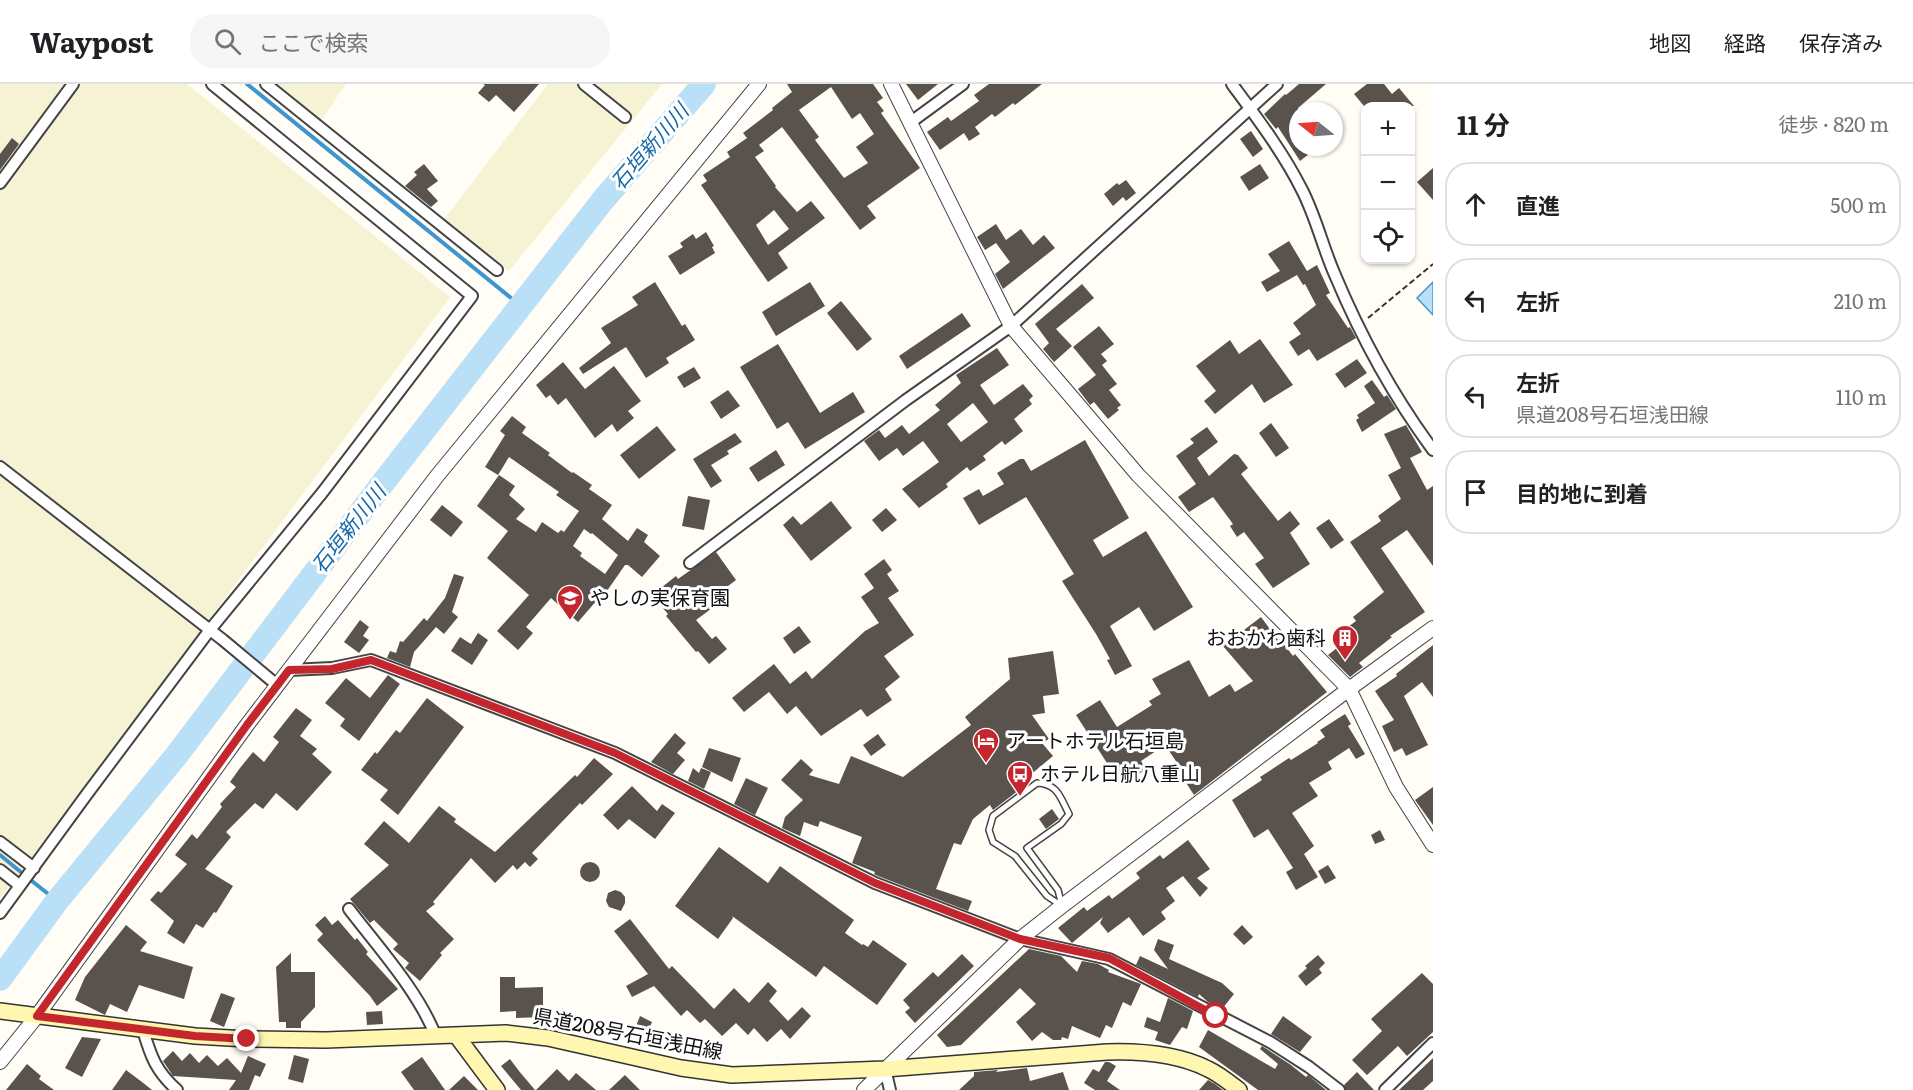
<!DOCTYPE html>
<html lang="ja">
<head>
<meta charset="utf-8">
<style>
	body { margin:0; font-family:Literata,"Noto Sans JP",serif; background:#f6f6f6; color:#202124 }
	.controls { position:absolute; right:18px; top:18px; display:grid; overflow:hidden; border-radius:12px; box-shadow:0 2px 4px #0004 }
	.controls button { width:54px; height:54px; display:grid; place-items:center; padding:0; border:0; border-bottom:2px solid #e0e0e0; background:#fff; color:#202124; font:30px sans-serif }
	.compass { position:absolute; left:1289px; top:18px; width:54px; height:54px; border-radius:50%; background:#fff; box-shadow:0 2px 4px #0004; rotate:287deg }
	.stop { position:absolute; width:18px; height:18px; margin:-14px; border:4px solid #c4262e; border-radius:50%; background:#fff }
	.stop.end { background:#c4262e; border-color:#fff; box-shadow:0 2px 6px #0008 }
	.list { margin:0; padding:0; list-style:none }
	h2 { display:flex; justify-content:space-between; align-items:center; height:78px; margin:0; padding:0 24px; font-size:26px }
	h2 small { font-size:20px; font-weight:400; color:#757577 }
	.list li { display:grid; grid-template-columns:39px 1fr auto; gap:18px; align-items:center; box-sizing:border-box; height:84px; margin:0 12px 12px; padding:0 12px; border:2px solid #e0e0e0; border-radius:24px }
	.list b { display:block; font-size:22px; white-space:nowrap }
	.list p { margin:0; font-size:20px; white-space:nowrap; color:#757577 }
	.list em { font-size:20px; font-style:normal; color:#757577 }
	.icon { flex:none; width:33px; height:33px; fill:none; stroke:currentColor; stroke-width:2; stroke-linecap:round; stroke-linejoin:round }
	.map { position:relative; flex:none; width:1433px; height:1006px; overflow:hidden }
	header { display:flex; align-items:center; gap:36px; box-sizing:border-box; height:84px; padding:0 30px; background:#fff; border-bottom:2px solid #e0e0e0 }
	header strong { font-size:28px }
	nav { display:flex; gap:33px; margin-inline-start:auto; font-size:21px }
	.search { width:420px; height:54px; background:#f6f6f6; display:flex; align-items:center; gap:15px; box-sizing:border-box; padding:0 21px; border-radius:24px; color:#757577; font-size:22px }
	main { display:flex }
	aside { flex:1; background:#fff }
	.map>svg:first-child { display:block }
</style>
</head>
<body>
<header>
<strong>Waypost</strong>
<div class="search"><svg class="icon" aria-label="search" viewBox="0 0 24 24"><circle cx="10" cy="10" r="6"/><path d="M15 15l6 6"/></svg>ここで検索</div>
<nav><a>地図</a><a>経路</a><a>保存済み</a></nav>
</header>
<main>
<div class="map">
<svg width="1433" height="1006" viewBox="0 0 1433 1006">
	<rect width="100%" height="100%" fill="#fffdf5"/>
	<path fill="#f6f3d4" d="M0 0H187L450 213 0 815Z
		M267 0H346L318 41Z
		M548 0H662L509 187 441 139Z"/>
	<path fill="#b9e0f7" stroke="#3f96cf" stroke-width="1.5" d="M1433 198V231L1417 214Z"/>
	<g fill="none" stroke-linecap="round" stroke-linejoin="round">
		<path stroke="#3f96cf" stroke-width="4" d="M247 0 521 222
			M0 771 22 789
			M32 797 57 817"/>
		<path stroke="#b9e0f7" stroke-width="24" d="M0 895 57 817 176 672 379 404 603 116 704 0"/>
	</g>
	<path fill="#5a524d" fill-rule="evenodd" d="M483 0H539L514 28 496 11 489 18 478 9 485 1Z
		M787 0H873L883 14 877 18 884 27 881 29 920 84 867 122 876 134 860 146 782 43 759 61 764 67 755 73 776 102 775 103 797 128 811 117 825 134 778 169 788 184 768 198 701 101 707 97 703 91 730 73 727 68 747 54 743 49 773 26 772 24 792 8ZM831 3 852 35 860 29 874 50 856 63 868 79 844 94 815 56 819 53 799 26ZM774 126 789 145 768 161 756 141Z
		M906 0H938L918 16Z
		M989 0H1042L1015 21 1013 19 995 33 992 30 975 43 980 50 969 57 964 49 940 66 927 48 948 33 951 37 979 17 974 11Z
		M1299 0H1326L1298 24V63H1305L1309 70 1300 77 1278 43 1276 45 1264 30 1285 10 1286 11Z
		M1367 0H1384L1392 10 1399 4 1414 22H1364L1354 10Z
		M1251 47 1263 65 1253 73 1240 55Z
		M12 54 19 60 0 86V70Z
		M424 80 438 97 427 105 438 117 431 123 405 102 417 91 414 88Z
		M1260 80 1269 94 1249 107 1240 93Z
		M1433 84V116L1417 98Z
		M1126 96 1136 109 1126 117 1123 113 1113 122 1104 110 1117 99 1119 101Z
		M996 140 1006 156 1021 145 1033 161 1044 151 1055 164 1003 205 995 190 1010 178 996 159 985 166 977 153Z
		M706 148 714 162 712 163 715 169 680 191 668 172 683 163 680 159 693 150 696 155Z
		M1289 157 1307 187 1317 181 1330 209 1326 211 1348 244 1350 243 1356 254 1317 277 1309 265 1298 272 1289 258 1301 250 1293 239 1316 221 1305 200 1303 201 1297 191 1267 208 1261 198 1280 187 1268 170Z
		M655 198 682 242 685 240 695 256 666 274 669 279 646 294 626 263 583 290 579 284 611 259 601 244 638 221 632 213Z
		M810 198 825 222 776 252 762 228Z
		M1082 200 1094 214 1056 245 1072 262 1054 278 1043 265 1049 259 1035 240Z
		M841 217 872 255 857 267 827 229Z
		M962 229 971 242 907 285 899 272Z
		M1099 242 1114 260 1101 270 1107 277 1102 281 1117 300 1109 306 1121 321 1117 324 1119 326 1108 335 1094 318 1090 321 1078 305 1096 291 1073 263Z
		M1260 255 1293 301 1264 319 1252 300 1215 330 1204 317 1216 307 1196 282 1230 256 1239 270Z
		M778 260 820 329 853 308 865 328 805 365 788 338 777 345 740 283Z
		M997 264 1009 281 980 301 994 321 1023 300 1033 312 1029 316 1032 320 1014 335 1023 347 1005 361 1002 357 983 372 986 376 970 387 967 383 946 400 948 403 919 424 902 405 939 378 923 357 903 372 897 364 879 377 864 357 879 346 885 354 902 341 909 350 940 326 935 321 961 299 956 291ZM973 319 988 338 961 358 947 340Z
		M1357 275 1367 289 1345 304 1335 290Z
		M563 278 585 305 614 282 641 317 628 327 634 334 617 348 612 340 595 354 566 314 558 321 550 311 546 314 536 301Z
		M694 283 701 294 684 304 677 293Z
		M1372 296 1384 313 1387 311 1396 325 1362 348 1356 336 1359 334 1357 331 1375 319 1364 302Z
		M728 306 740 322 721 335 710 318Z
		M512 332 526 343 522 349 550 369 548 371 572 389 573 388 592 401 589 405 612 421 602 435 628 457 637 444 648 451 644 458 660 472 642 493 628 481H625L600 517 598 515 578 538 551 514 526 543 533 549 518 566 497 547 529 511 487 474 508 447 477 422 499 391 515 402 509 411 525 425 516 435 536 448 542 438 558 449 561 446 564 448 579 427 556 411 559 408 509 373 498 391 485 383 505 351 500 347ZM584 445 591 450 592 449 618 471 605 490 580 472 582 469 573 462Z
		M1271 339 1289 364 1276 373 1259 349Z
		M1406 341 1422 368 1410 374 1427 406 1433 402V482L1407 446 1381 464 1425 528 1390 552 1392 553 1359 579 1363 583 1350 593 1328 571 1346 557 1340 549 1356 537 1353 533 1384 508 1350 458 1381 437 1378 432 1401 415 1388 391 1401 384 1384 350Z
		M657 342 676 366 639 395 620 371Z
		M1207 343 1218 358 1197 374 1209 392 1234 370 1238 371 1248 384 1241 390 1278 437 1290 427 1300 440 1290 449 1310 480 1273 504 1255 480 1264 474 1244 448 1237 453 1230 442 1233 440 1213 413 1189 428 1178 413 1196 400 1176 372 1194 359 1190 355Z
		M735 349 742 358 727 367 729 370 711 381 722 397 711 404 693 375Z
		M1085 356 1129 434 1093 456 1103 473 1146 447 1193 523 1154 547 1139 523 1110 542 1132 582 1115 591 1107 576 1110 575 1096 550 1062 497 1074 490 1026 413 979 441 963 414 979 405 983 412 1004 400 997 389 1020 375H1024L1031 387Z
		M776 366 785 381 758 398 749 384Z
		M688 412 710 416 704 446 682 442Z
		M831 417 852 444 811 477 783 441 793 432 801 441Z
		M442 421 463 438 451 453 430 436Z
		M886 424 897 436 882 448 872 436Z
		M1329 435 1344 456 1331 465 1316 444Z
		M716 468 736 496 724 505 727 507 712 518 715 522 696 536 712 555 716 552 727 565 709 580 698 567 696 568 666 532 668 530 652 511 676 492 678 495Z
		M884 475 892 486 887 490 899 507 888 514 914 551 884 572 900 593 885 605 892 616 867 633 861 625 821 652 796 622 787 630 769 608 744 628 732 614 774 580 790 600 806 587 812 595 865 547 879 539 861 513 874 504 864 490Z
		M454 490 464 493 452 528 458 533 444 550 436 543 414 568 410 583 387 574 390 567 396 569 400 557 403 558 424 534 427 537 445 514Z
		M1261 533 1278 556 1280 555 1293 572 1295 570 1327 608 1194 711 1179 688 1182 686 1165 661 1141 677 1146 685 1137 691 1132 683 1116 693 1076 631 1100 616 1117 643 1152 621 1149 617 1161 610 1152 595 1189 576 1209 613 1230 600 1235 608 1253 597 1223 562Z
		M360 536 369 543 363 552 369 556 359 569 344 558Z
		M799 542 811 558 794 570 783 554Z
		M478 549 488 556 472 581 451 567 460 553 471 560Z
		M1433 561V613L1422 598 1404 612 1428 661 1406 672 1402 664 1394 668 1382 642 1394 636 1375 607 1397 592 1396 590Z
		M1053 567 1059 610 1043 612 1045 629 1032 631 1049 655 1042 659 1053 672 1029 692 1032 696 993 726 990 721 973 735 961 761 954 759 936 805 972 817 968 827 878 792 874 790 875 788 852 779 862 753 820 737 818 743 804 738 800 752 782 744 785 733 803 716 781 696 801 675 813 686 809 691 839 700 851 672 903 693 971 641 965 633 1010 595 1008 574Z
		M388 591 400 600 359 657 340 642 345 635 325 619 346 594 370 614Z
		M427 614 464 643 398 731 380 716 388 706 361 686 375 668 377 670 396 646 400 649Z
		M296 624 312 636 300 652 317 665 312 670 332 688 297 727 276 709 263 725 255 719 226 748 231 753 205 785 233 802 216 829 214 828 203 844 196 840 184 860 167 849 174 837 150 816 158 807 161 809 187 780 175 771 192 750 197 755 222 723 220 720 236 703 230 698 240 684 253 668 264 678 279 658 273 653Z
		M1345 630 1351 640 1348 642 1365 670 1356 675 1349 664 1328 678 1332 685 1309 699 1318 712 1292 729 1314 762 1304 770 1318 793 1296 806 1286 788 1293 784 1268 745 1254 754 1232 716 1262 696 1260 693 1289 674 1291 676 1318 659 1317 658 1325 653 1320 646Z
		M675 649 686 659 677 669 685 676 673 690 651 678Z
		M878 650 886 661 871 672 863 661Z
		M709 664 741 674 732 698 702 683Z
		M594 674 613 690 582 721 580 719 532 769 538 775 530 783 525 778 517 786 513 781 495 799 471 774 433 818 435 820 426 827 454 855 440 869 442 871 420 897 405 884 409 879 393 865 398 860 374 836 370 839 350 815 389 781 364 760 384 737 409 759 439 722 456 735 454 738 495 768 575 691 577 693Z
		M693 684 699 689 701 684 711 688 704 705 688 697Z
		M746 694 768 704 755 731 734 720Z
		M632 702 657 727 662 720 675 729 655 755 629 735 618 746 603 731Z
		M1433 703V741L1415 716Z
		M1052 725 1059 735 1046 745 1039 735Z
		M1380 746 1385 756 1375 760 1371 751Z
		M1188 756 1210 785 1197 794 1208 804 1200 813 1183 792 1166 804 1175 817 1161 828 1166 835 1143 852 1129 833 1108 849 1100 839 1103 833 1072 859 1058 844 1084 823 1087 827 1109 811 1112 815 1140 794 1136 789 1160 771 1163 775Z
		M719 763 768 799 780 782 854 836 845 849 862 861 863 860 868 863 873 856 907 880 877 921 824 882 816 893 732 832 733 834 718 855 675 822Z
		M580 788a10 10 0 1 1 20 0a10 10 0 1 1-20 0Z
		M1328 781 1336 794 1325 800 1318 787Z
		M615 806 621 808 625 813V819L621 827 609 823 606 817 608 809Z
		M325 832 332 841 338 836 355 856 357 854 368 868 366 870 398 905 377 922 370 912 317 856 323 850 315 841Z
		M630 835 669 885 672 882 714 925 734 904 749 919 768 898 777 907 769 917 788 937 802 923 811 932 790 955 781 945 767 958 754 944 748 951 736 939 722 952 705 935 700 939 687 926 681 932 654 902 632 913 626 902 648 890 614 847Z
		M126 841 147 858 140 867 193 883 184 915 139 901 127 928 110 920 105 931 75 916 85 893Z
		M1242 841 1253 853 1244 861 1233 850Z
		M1158 855 1174 861 1169 875 1222 899 1234 910 1222 925 1208 918 1199 910 1198 913 1136 881 1140 872 1168 885 1154 866Z
		M1029 865 1061 872 1077 888 1082 877 1098 880 1109 886 1108 888 1141 900 1131 922 1123 918 1112 944 1106 941 1100 954 1072 942 1068 955 1062 953 1061 956H1053L1042 948 1032 957 1016 938 1036 920 1020 904 961 961 947 963 937 951Z
		M291 869V888H315V923L301 938V944H286V938H279L276 883Z
		M962 870 974 882 915 939 905 928 910 924 903 916 933 888 938 893Z
		M1318 871 1325 879 1319 885 1322 889 1306 902 1298 892 1307 884 1305 882Z
		M1422 889 1433 900V948L1407 972 1398 962 1367 991 1352 976 1382 947 1371 935Z
		M500 893H515V904L543 903V933L516 934V927L500 928Z
		M221 909 235 914 224 943 210 937Z
		M1168 914 1193 927 1187 945 1182 943 1170 961 1155 956 1158 948 1144 943 1147 933 1160 938Z
		M382 927 383 940 367 941 366 928Z
		M640 932 652 938 646 952 634 947Z
		M1283 932 1312 953 1300 968 1271 950Z
		M1208 946 1275 985 1278 980 1260 965 1262 962 1291 981 1306 993 1308 991 1326 1006H1258L1199 963Z
		M82 953 101 955 82 993 65 984Z
		M173 967 182 977 190 969 199 979 207 971 218 982 227 974 241 989 248 972 266 980 260 993 255 991 249 1006H229L236 996 173 992 163 977Z
		M294 971 309 975 303 999 288 995Z
		M422 973 445 1006H414L401 988Z
		M1433 974V997L1423 1006H1399Z
		M510 975 519 987 535 1006H521L501 982Z
		M1105 978H1109L1116 982 1107 997 1120 1006H1095L1084 999 1093 985 1099 988Z
		M27 980 41 992 39 995 54 1006H6Z
		M1027 984 1030 997 1063 988 1069 1006H959L974 992V988L998 986 996 988Z
		M557 985 569 997 576 989 596 1006H536Z
		M126 986 142 998 152 1006H112Z
		M1357 988 1374 1006H1346L1344 1001Z
		M625 991 640 1006H609Z
		M464 992 478 1006H449Z
		M1208 996 1215 1000 1223 1006H1199Z"/>
	<g fill="none" stroke-linecap="round" stroke-linejoin="round">
		<g stroke="#444" stroke-width="8">
			<path id="service" d="M1037 699C1058 700 1060 713 1069 730L1061 740 1027 764 1058 806 1062 822 1047 812 1015 772 993 758 989 746 993 732Z"/>
		</g>
		<g stroke="#444" stroke-width="14">
			<path id="minor" d="M266 0 497 186
				M584 0 625 33
				M1232 0C1257 34 1283 68 1302 106 1316 133 1323 164 1335 191 1361 253 1393 312 1433 366
				M911 38 963 0
				M0 99 73 0
				M0 383 223 556 277 601
				M690 479 906 316 1011 242 1277 0
				M289 586 332 584 371 576 615 669 875 799 1020 855 1109 875 1270 958 1309 983 1339 1006
				M0 758 34 784
				M0 786 19 801
				M349 825C378 863 419 908 436 953
				M0 829 87 710 209 547 322 409 472 212 212 0
				M143 946C151 973 156 987 177 1006
				M885 985 890 1006
				M1385 1006 1433 959"/>
		</g>
		<g stroke="#444" stroke-width="16">
			<path id="tertiary" d="M891 0 1011 242 1138 391 1349 605 1396 703 1433 761
				M0 978 37 932 247 641 437 392 759 0
				M864 1006 1020 855 1062 822 1349 605 1433 544"/>
		</g>
		<g stroke="#333" stroke-width="18">
			<path id="secondary" d="M0 927 195 952 247 955 326 956 506 949 548 954 681 984 732 991 885 985 1107 968C1141 967 1178 970 1208 985 1219 990 1230 999 1239 1006
				M456 951 497 1006"/>
		</g>
		<path stroke="#333" stroke-width="2" stroke-dasharray="6 3" stroke-linecap="butt" d="M1368 234 1433 180"/>
		<use href="#service" stroke="#fff" stroke-width="5"/>
		<use href="#minor" stroke="#fff" stroke-width="10"/>
		<use href="#tertiary" stroke="#fff" stroke-width="14"/>
		<use href="#secondary" stroke="#fff6b0" stroke-width="15"/>
	</g>
	<g fill="none" stroke-linecap="round" stroke-linejoin="round">
		<path stroke="#c4262e" stroke-width="8" d="M247 955 195 952 37 932 247 641 289 586 332 585 371 576 615 669 875 799 1020 855 1109 874 1216 932"/>
	</g>
	<defs>
		<g id="school-pin" transform="scale(1.35)"><path d="M0 17L-7.5 6A9.5 9.5 0 1 1 7.5 6Z" fill="#c4262e" stroke="#fff"/><path d="M0-5L7-2L0 1L-7-2ZM-4 1L0 2.5L4 1V4Q0 6-4 4Z" fill="#fff"/></g>
		<g id="building-pin" transform="scale(1.35)"><path d="M0 17L-7.5 6A9.5 9.5 0 1 1 7.5 6Z" fill="#c4262e" stroke="#fff"/><path d="M-4-6H4V6H1V3H-1V6H-4ZM-2.5-4.3h1.7v1.8h-1.7ZM.8-4.3h1.7v1.8H.8ZM-2.5-1h1.7V.8h-1.7ZM.8-1h1.7V.8H.8Z" fill="#fff"/></g>
		<g id="hotel-pin" transform="scale(1.35)"><path d="M0 17L-7.5 6A9.5 9.5 0 1 1 7.5 6Z" fill="#c4262e" stroke="#fff"/><path d="M-6-4.5h1.5V1H6V5H4.5V3h-9V5H-6ZM-4 0a1.8 1.8 0 1 1 3.6 0ZM.5 0V-2.5h3Q6-2.5 6 0Z" fill="#fff"/></g>
		<g id="bus-pin" transform="scale(1.35)"><path d="M0 17L-7.5 6A9.5 9.5 0 1 1 7.5 6Z" fill="#c4262e" stroke="#fff"/><path d="M-5-6H5V4H4V6H2V4H-2V6H-4V4H-5ZM-3.5-4V0h7V-4ZM-3.5 1.2v1.5H-2V1.2ZM2 1.2v1.5H3.5V1.2Z" fill="#fff"/></g>
	</defs>
	<g fill-rule="evenodd">
		<use href="#school-pin" x="570" y="514"/>
		<use href="#building-pin" x="1345" y="554"/>
		<use href="#hotel-pin" x="986" y="657"/>
		<use href="#bus-pin" x="1020" y="690"/>
	</g>
	<g text-anchor="middle" stroke-width="6" stroke-linejoin="round" paint-order="stroke">
		<g font-size="20" fill="#111" stroke="#fff" text-anchor="start">
			<text x="590" y="521">やしの実保育園</text>
			<text x="1326" y="561" text-anchor="end">おおかわ歯科</text>
			<text x="1006" y="664">アートホテル石垣島</text>
			<text x="1040" y="697">ホテル日航八重山</text>
		</g>
		<g font-size="20" fill="#111" stroke="#fff">
			<text transform="translate(628 950) rotate(11)" y="7">県道208号石垣浅田線</text>
		</g>
		<g font-size="21" font-style="italic" fill="#1768a6" stroke="#fff">
			<text transform="translate(650 63) rotate(-49)" y="7">石垣新川川</text>
			<text transform="translate(349 445) rotate(-52)" y="7">石垣新川川</text>
		</g>
	</g>
</svg>
<div class="controls">
<button>+</button>
<button>−</button>
<button><svg class="icon" aria-label="locate" viewBox="0 0 24 24"><circle cx="12" cy="12" r="6"/><path d="M12 2v4M12 18v4M2 12h4M18 12h4"/></svg></button>
</div>
<svg class="compass" viewBox="-18 -18 36 36"><path d="M0-13l5 13h-10z" fill="#e53935"/><path d="M0 13l5-13h-10z" fill="#757577"/></svg>
<div class="stop" style="left:1216px;top:932px"></div>
<div class="stop end" style="left:247px;top:955px"></div>
</div>
<aside>
<h2>11 分<small>徒歩 · 820 m</small></h2>
<ul class="list">
<li><svg class="icon" aria-label="ahead" viewBox="0 0 24 24"><path d="M12 20V5M6 11l6-6 6 6"/></svg><div><b>直進</b></div><em>500 m</em></li>
<li><svg class="icon" aria-label="left" viewBox="0 0 24 24"><path d="M17 20v-9H6M10 6l-5 5 5 5"/></svg><div><b>左折</b></div><em>210 m</em></li>
<li><svg class="icon" aria-label="left" viewBox="0 0 24 24"><path d="M17 20v-9H6M10 6l-5 5 5 5"/></svg><div><b>左折</b><p>県道208号石垣浅田線</p></div><em>110 m</em></li>
<li><svg class="icon" aria-label="arrive" viewBox="0 0 24 24"><path d="M6 21V4h12l-3 4 3 4H6"/></svg><div><b>目的地に到着</b></div></li>
</ul>
</aside>
</main>
</body>
</html>
